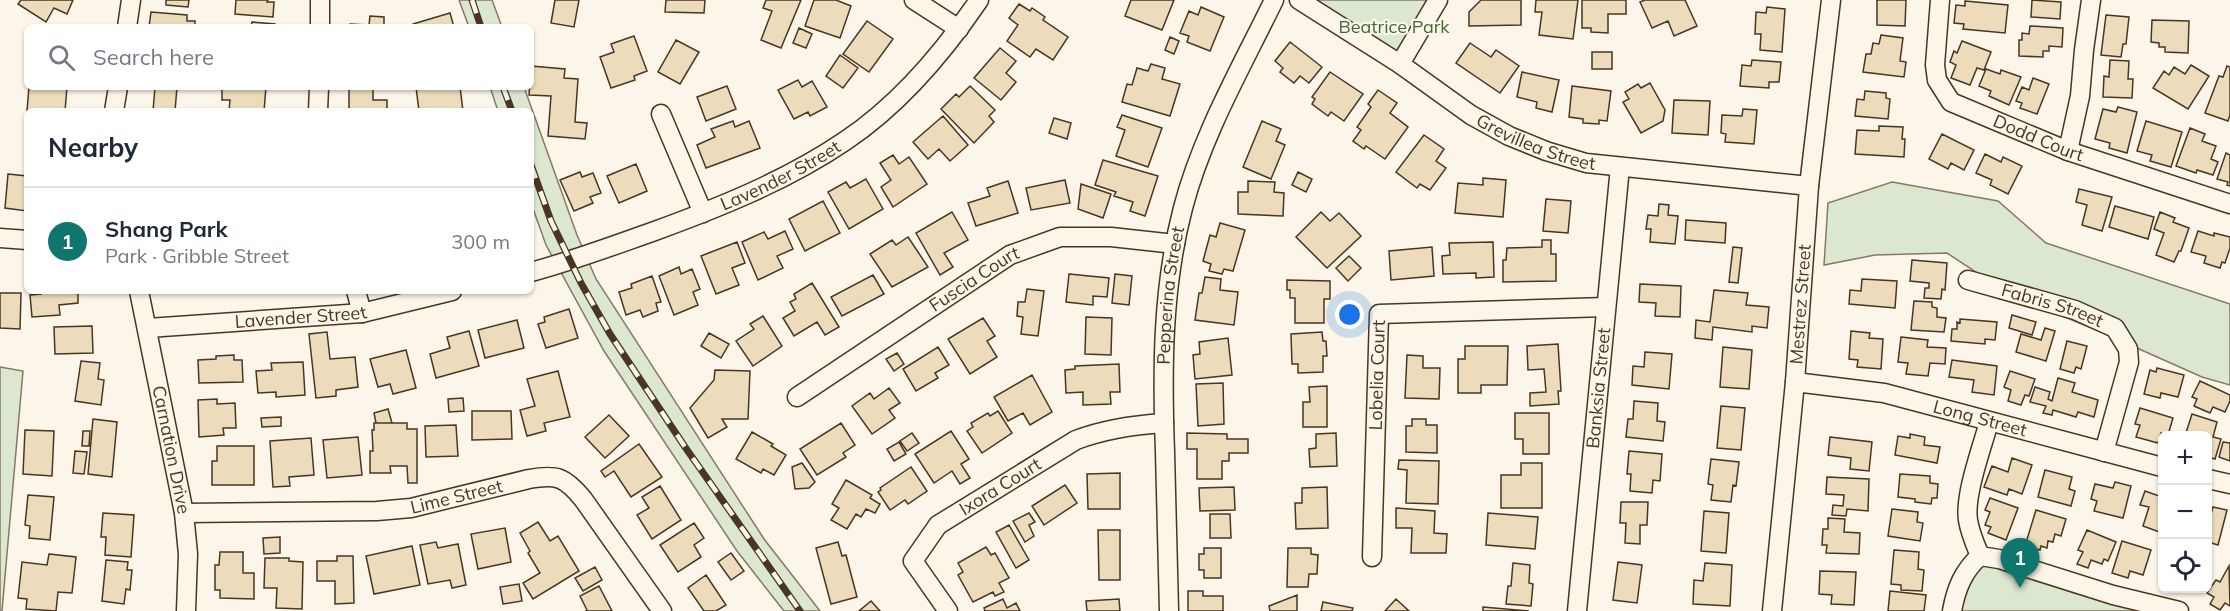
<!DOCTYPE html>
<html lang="en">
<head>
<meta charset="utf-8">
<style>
	body { margin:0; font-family:Mulish,sans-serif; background:#f2f2f3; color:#1f2937 }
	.controls { position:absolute; right:18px; bottom:18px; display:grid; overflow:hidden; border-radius:9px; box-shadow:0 2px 4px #0004 }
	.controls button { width:54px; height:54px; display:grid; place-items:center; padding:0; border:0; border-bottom:2px solid #e0e1e3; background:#fff; color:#1f2937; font:30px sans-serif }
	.you { position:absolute; left:1350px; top:315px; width:21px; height:21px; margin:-15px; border:4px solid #fff; border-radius:50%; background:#1a73e8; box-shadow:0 0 0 9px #1a73e833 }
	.badge { display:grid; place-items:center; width:39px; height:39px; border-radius:50%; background:#0f766e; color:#fff; font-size:20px; font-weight:700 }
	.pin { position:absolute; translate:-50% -50px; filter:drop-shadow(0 2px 3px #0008) }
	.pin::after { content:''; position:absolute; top:32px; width:21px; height:18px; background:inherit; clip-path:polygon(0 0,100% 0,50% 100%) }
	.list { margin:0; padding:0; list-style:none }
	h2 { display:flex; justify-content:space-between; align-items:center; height:78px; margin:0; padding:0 24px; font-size:26px }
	h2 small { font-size:20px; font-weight:400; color:#747a83 }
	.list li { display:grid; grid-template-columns:39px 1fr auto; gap:18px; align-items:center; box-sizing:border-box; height:108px; padding:0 24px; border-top:2px solid #e0e1e3 }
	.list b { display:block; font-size:22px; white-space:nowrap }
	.list p { margin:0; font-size:20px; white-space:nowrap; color:#747a83 }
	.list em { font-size:20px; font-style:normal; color:#747a83 }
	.icon { flex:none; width:33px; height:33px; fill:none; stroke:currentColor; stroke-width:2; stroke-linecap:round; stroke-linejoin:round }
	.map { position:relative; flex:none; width:2230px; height:611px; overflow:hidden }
	.search { position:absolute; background:#fff; box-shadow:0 2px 4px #0004; left:24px; top:24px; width:510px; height:66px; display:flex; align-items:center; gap:15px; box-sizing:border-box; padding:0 21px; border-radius:9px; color:#747a83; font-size:22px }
	.panel { position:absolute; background:#fff; box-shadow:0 2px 4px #0004; left:24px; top:108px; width:510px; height:186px; border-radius:9px }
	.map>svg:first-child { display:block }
</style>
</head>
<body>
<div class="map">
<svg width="2230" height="611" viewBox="0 0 2230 611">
	<rect width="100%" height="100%" fill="#fbf6e9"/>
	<path fill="#dce7d0" stroke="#887966" stroke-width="1.5" d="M459 0H492L502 27H469Z
		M1303 0H1438L1405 68Z
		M490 87H524L577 235 596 279 764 539 820 611H784L737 551 604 351 546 245 531 203V111H498Z
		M1892 182 1998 201 2046 243 2230 304V385L2202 377 2101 332 2009 294 1947 253 1875 255 1824 265 1828 203Z
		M0 367 23 371 2 611H0Z
		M1984 562 2167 611H1960L1963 589Z"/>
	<path fill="#ecdcbc" stroke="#4a3520" stroke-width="1.5" d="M21 0H73L67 14 54 8 46 22 18 4Z
		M166 0H189L188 7 166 5Z
		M236 0H268L267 2H274L273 17 235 14Z
		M555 0H579L574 27 551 23Z
		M666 0H705L704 13 665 12Z
		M766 0H801L781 48 761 40 772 11 763 8Z
		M814 0H836L851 6 840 38 805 26Z
		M1131 0H1174L1162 30 1125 16Z
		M1481 0H1521V25L1469 26V12Z
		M1536 0H1578L1573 39 1539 35 1542 12H1535Z
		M1582 0H1626V14H1608V33L1591 32V28H1582Z
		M1645 0H1685L1697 26 1674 36 1668 21 1652 28 1640 2Z
		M1877 0H1906L1905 26 1877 25Z
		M2032 0 2061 2 2060 19 2031 17Z
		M1965 1 2008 5 2005 33 1963 29 1964 24 1954 23 1956 5 1965 6Z
		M1019 4 1030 11 1032 8 1045 17 1043 20 1068 37 1053 60 1036 49 1030 57 1007 41 1018 25 1009 18Z
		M1201 7 1224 17 1210 51 1187 42 1189 36 1180 33 1189 11 1198 15Z
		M1767 7 1785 9 1782 52 1760 50 1761 34H1755L1756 12 1766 13Z
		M151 12 187 15V21H195V25H200V27H149Z
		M450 13 454 27H414L413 24Z
		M2106 15 2129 17 2126 44H2123L2121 57 2101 55Z
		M370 16 384 17V27H349L350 24 369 25Z
		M2152 20 2189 21 2188 53 2165 52V47H2159V43L2151 42Z
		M867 21 893 39 869 72 843 54Z
		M252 22 275 24V27H251Z
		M2030 26 2063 28 2062 47 2049 46V51H2043V57L2019 56V40H2022V33L2029 34Z
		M799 28 812 34 806 48 793 43Z
		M1881 35 1903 38 1900 61 1906 62 1904 77 1863 72 1866 54H1871L1873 43 1879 44Z
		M634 36 647 71 634 76 635 80 611 88 600 57 614 52 611 44Z
		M1170 37 1179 41 1174 54 1165 50Z
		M676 40 699 52 680 84 658 72Z
		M1962 41 1991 52 1984 70 1977 68 1970 85 1951 78 1956 65 1950 62 1954 51 1957 53Z
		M1290 42 1322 67 1309 83 1300 76 1294 83 1280 72 1283 68 1275 61Z
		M1470 43 1491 57 1496 50 1519 66 1500 93 1456 63Z
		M1000 48 1016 61 1006 73 1016 82 1001 100 974 78Z
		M1592 52H1612V69H1592Z
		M840 55 858 68 843 88 826 76Z
		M1752 60 1781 62 1779 82H1769V88L1740 86 1742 65 1751 66Z
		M2110 60 2129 61 2128 79H2133L2132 98 2103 97 2104 76 2109 77Z
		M1151 64 1165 68 1162 79 1180 84 1170 116 1122 102 1127 84 1132 85 1137 68 1148 71Z
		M2191 65 2209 76 2188 109 2153 88 2164 71 2169 75 2174 67 2185 74Z
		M531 66 565 69 564 78 578 79 575 122 587 123 585 139 548 136 551 96 529 95Z
		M2227 66 2230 67V115L2228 121 2205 113 2219 76 2223 77Z
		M1986 69 2000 74 2001 70 2021 77 2009 105 1989 96 1991 91 1979 86Z
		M1330 72 1363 94 1344 121 1331 112 1328 116 1312 104 1315 99 1312 97Z
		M1522 72 1559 80 1552 112 1536 108 1537 102 1517 97Z
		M2033 78 2049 84 2037 114 2020 108 2022 103 2016 101 2022 87 2029 90Z
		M798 80 802 87 812 81 827 107 810 116 808 112 794 119 778 90Z
		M1650 83 1665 110 1663 121 1641 133 1623 102 1629 99 1625 92 1638 84 1641 88Z
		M727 86 736 109 706 121 697 97Z
		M970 86 995 110 989 116 994 122 974 143 941 109 956 94 959 97Z
		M1572 86 1611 91 1607 121 1599 120V124L1583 123V119L1569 117Z
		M29 87H67L65 111H27Z
		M155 87H177L175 111H153Z
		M222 87H266L264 111H229L230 100H222Z
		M349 87H373V100H387V111H349Z
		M416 87H460L463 111H419Z
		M1378 90 1397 103 1390 113 1408 127 1385 159 1366 146 1364 149 1353 141 1361 130 1357 127 1371 107 1368 104Z
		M1865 91 1886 93V98L1890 99 1888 119 1855 116 1857 99 1864 100Z
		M1674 100 1710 101 1708 135 1672 133Z
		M2118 107 2137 112 2127 153 2109 148 2110 143 2095 139 2103 109 2116 112Z
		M1743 109 1757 110 1754 144 1725 142 1726 134 1721 133 1722 115 1742 116Z
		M1122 115 1162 128 1148 167 1116 156 1125 130 1117 127Z
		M943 116 968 145 950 161 939 149 928 159 913 142Z
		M1054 118 1071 123 1067 139 1049 133Z
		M733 121 735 127 749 121 760 148 706 168 697 145 715 137 711 129Z
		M1262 121 1281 129 1276 141 1285 145 1271 179 1243 167Z
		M2146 121 2182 132 2171 167 2150 161 2152 155 2137 151Z
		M1879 126 1903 127 1902 139H1905L1904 157 1855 154 1857 130 1879 131Z
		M2190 128 2205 134 2202 141 2216 146 2211 159 2218 162 2213 175 2197 170 2196 173 2176 166Z
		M1942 134 1974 150 1964 170 1951 163 1948 169 1929 159Z
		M1424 135 1444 149 1436 161 1446 168 1430 190 1420 184 1417 188 1396 172Z
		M2226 153 2230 155V186L2227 185 2228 182 2217 179Z
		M1985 154 2001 162 2003 157 2022 166 2008 194 1990 185 1992 180 1976 173Z
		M893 155 899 164 909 157 927 184 893 207 881 187 891 180 880 163Z
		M1103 160 1158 176 1145 216 1130 211 1133 202 1114 196 1116 192 1095 185Z
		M636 164 647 191 619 203 607 176Z
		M580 172 582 177 593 173 601 193 590 197 593 203 574 211 560 180Z
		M1298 172 1312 179 1306 192 1292 185Z
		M8 174 27 176V211L5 208Z
		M1483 178 1506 180 1503 217 1455 213 1458 183 1483 185Z
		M866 179 883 209 849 229 828 192 846 182 850 188Z
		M1065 180 1070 203 1031 210 1026 188Z
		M1008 181 1018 213 976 226 968 203 990 196 987 188Z
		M1248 181 1275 182 1274 192 1284 193 1283 216 1238 214V192H1248Z
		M1081 184 1111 194 1103 218 1078 209Z
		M2079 189 2112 197 2102 231 2082 225 2087 205 2076 202Z
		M1546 199 1571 201 1568 233 1543 231Z
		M823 201 840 233 805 251 789 219Z
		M1659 204 1669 205 1668 215 1678 216 1675 244 1650 242 1651 229H1646L1648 215 1658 216Z
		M2115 206 2154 217 2148 239 2109 227Z
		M952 212 968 240 944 253 953 267 940 275 916 233Z
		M1321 212 1330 221 1339 213 1361 236 1327 268 1296 237Z
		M2160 212 2175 218 2173 222 2189 228 2181 251H2179L2174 262 2156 255 2164 233 2154 229Z
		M1686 220 1726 223 1725 243 1685 240Z
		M1220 223 1245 230 1233 271 1224 269 1222 274 1209 271 1211 264 1203 261 1210 235 1216 237Z
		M785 231 793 249 777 256 783 268 758 280 742 242 764 232 768 239Z
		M2198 231 2214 236V233L2230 237V248L2225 263 2222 262 2220 268 2204 263 2206 256 2191 252Z
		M908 237 928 267 892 287 870 254 892 240 896 245Z
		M1542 240H1551V254H1556V281L1503 282V260H1506L1507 248 1542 247Z
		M737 242 745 263 732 268 739 285 716 294 701 256Z
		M1493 242 1494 277 1476 278V273L1443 274 1442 256 1450 255 1449 243Z
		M1432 247 1434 276 1391 280 1389 251Z
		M1733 247 1742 248 1738 283 1729 282Z
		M1349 256 1361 268 1348 281 1336 268Z
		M1912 260 1947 263 1945 290 1942 289 1941 299 1924 298 1925 288H1929V283L1910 281Z
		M679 267 681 274 692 269 700 289 693 292 698 305 674 315 659 276Z
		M1069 274 1109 278 1107 297 1093 296V305L1066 302Z
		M1115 274 1132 276 1129 305 1112 303Z
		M873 275 884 294 842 316 831 297Z
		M652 276 661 302 656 303 658 311 643 317 640 310 626 315 619 292 632 288 631 284Z
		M1205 277 1221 279 1220 290 1238 292 1234 325 1195 320 1199 293H1202Z
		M1862 279 1897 281 1895 308 1849 304 1850 290 1861 291Z
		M1287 280 1330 281V299H1324V323H1295V298H1290V290H1287Z
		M812 283 839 327 825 335 817 322 794 336 783 318 795 311 790 302 796 299 794 294Z
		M1640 284 1681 286 1680 317 1655 316 1656 303 1639 302Z
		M1027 289 1044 291 1038 336 1021 334 1023 317 1017 316 1018 302H1025Z
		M1714 290 1748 293 1746 305 1769 307 1767 328 1752 326V332L1713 327 1712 340 1695 338 1696 320 1710 322Z
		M41 291H78V303L59 305 60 315 32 317 30 295 41 294Z
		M0 293H21L20 329 0 328Z
		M1914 301 1932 302V307L1937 308V317L1946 318 1944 332 1911 330Z
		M569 309 578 338 546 348 538 324 545 322 544 317Z
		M2012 315 2036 322 2032 335 2009 328Z
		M763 316 782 346 753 366 736 341 754 329 750 324Z
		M1086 317 1112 318 1111 355 1085 354Z
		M983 318 995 336 987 341 997 357 970 374 948 339Z
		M1960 319 1997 322 1995 340 1985 339V344L1951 341 1952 329H1957V322L1960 323Z
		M517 320 524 348 485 358 478 330Z
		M92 326 93 353 55 354 54 327Z
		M2045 328 2055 331 2046 361 2016 352 2021 334 2041 340Z
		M469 331 479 366 436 378 430 354 450 348 447 337Z
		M1851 331 1870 333 1869 338 1883 339 1881 369 1857 367 1858 360 1849 359Z
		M327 332 330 359 355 357 358 387 336 390V396L316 398 309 334Z
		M1322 332 1323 341H1326L1327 356H1323V372L1298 373V364H1292L1291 334Z
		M709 333 729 344 721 358 701 346Z
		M1901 337 1928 340 1927 347 1946 348 1945 364 1930 363 1928 376 1906 374 1908 363 1898 362Z
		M1228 338 1232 375 1195 379 1193 355 1200 354 1199 342Z
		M2067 341 2087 346 2081 369 2076 367 2074 373 2060 369Z
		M1558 344 1561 391H1558L1559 404 1530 406V393L1546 392 1544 369 1528 370 1527 346Z
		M1465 346H1508L1507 385H1481V393H1458V359H1465Z
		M938 347 949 365 935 373 938 378 916 391 903 369Z
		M1723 347 1752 350 1749 389 1720 387Z
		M406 350 416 388 393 394 390 384 378 387 370 359Z
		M1645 352 1672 354 1669 389 1632 385 1633 366 1644 367Z
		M897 353 904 364 894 371 886 359Z
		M234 355V360H242L243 382 199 383 198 360 216 359V356Z
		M1407 355 1423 356V368H1440L1439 399 1405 398Z
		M1952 360 1997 366 1994 395 1972 392 1974 380 1949 377Z
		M81 361 100 363 98 379 104 380 101 405 75 401Z
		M303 362 305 395 276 397V392L258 393 256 371 272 370 271 363Z
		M1119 364 1120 392H1110L1111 404 1083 405V392L1066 393 1065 370 1075 369V366Z
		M2157 368 2184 375 2178 397 2161 393 2160 398 2144 394 2150 370 2156 372Z
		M715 370 750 371 748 419H722L727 427 708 438 690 408 714 380Z
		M558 371 570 417 544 423 546 431 527 436 520 410 535 406 527 379Z
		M2010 371 2035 379 2029 396 2025 395 2021 405 2008 401 2011 390 2004 387Z
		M1032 375 1052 412 1030 425 1023 413 1008 421 994 397Z
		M2058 378 2075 383 2072 392 2098 400 2094 417 2078 412 2076 417 2053 410 2052 415 2043 413 2046 406 2030 402 2035 387 2050 392 2048 399 2052 401Z
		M2200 381 2230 395V401L2225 412 2213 407 2210 413 2194 406 2197 399 2192 397Z
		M1223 383 1224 424 1198 426 1196 384Z
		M1327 386V427H1303V402H1310L1309 387Z
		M889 388 900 403 889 410 895 418 872 434 852 406 870 393 874 399Z
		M463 398 464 411 449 412 448 399Z
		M217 399V404L235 403 236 428H223L224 435 199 437 198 400Z
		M1634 401 1658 403 1657 421 1665 422 1663 441 1626 437 1628 419H1633Z
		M1721 406 1745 408 1741 450 1717 448Z
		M2140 408 2173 418 2168 435 2161 433 2158 443 2136 437 2140 425 2135 424Z
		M388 409 392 423H376L374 413Z
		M472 411H511L512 439 472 440Z
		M998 411 1012 433 982 453 967 431 973 427 971 423 988 413 990 416Z
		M1515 413H1549V454H1523V439H1515Z
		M2192 414 2217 422 2213 437 2221 439 2215 459 2208 457V436H2185Z
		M609 415 629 436 605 458 585 437Z
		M281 417V426L262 427 261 418Z
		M93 419 117 422 112 477 88 474Z
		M1412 419H1426V425H1437V453L1406 452V426H1412Z
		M374 423H407V429H417V483H408L407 466H390L391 473H370V451H373L372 430H374Z
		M841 423 855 445 843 453 846 457 817 475 800 449Z
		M456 425 458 456 426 457 425 426Z
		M25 430 54 431 52 476 23 474Z
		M83 431H90L89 446H82Z
		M951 431 969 459 961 464 970 478 960 484 952 471 934 483 915 454Z
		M752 432 773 444 771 446 786 455 774 475 763 469 761 473 736 459Z
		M912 433 919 443 907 451 900 441Z
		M1187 433 1227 434V439H1248V453H1229V461H1222V479H1197V449H1187Z
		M1336 433 1337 466 1310 467 1309 449 1316 448V434Z
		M1910 434 1925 437 1924 445 1940 447 1937 463 1895 455 1898 436 1910 438Z
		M358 437 362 475 327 478 323 440Z
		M1830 437 1872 442 1869 471 1850 469 1851 458 1828 455Z
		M311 438 314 475 289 477 290 486 273 487 270 441Z
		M899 442 906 454 894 461 887 449Z
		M2223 442 2230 443V461L2219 457Z
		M639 444 662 477 631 497 614 471 605 477 601 471Z
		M217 446H254V485H212V461H217Z
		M75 451 87 452 84 474 73 473Z
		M1629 451 1662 454 1660 481 1653 480 1652 493 1630 491 1631 474H1627Z
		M2012 458 2032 465 2022 494 2009 489 2007 495 1984 487 1992 466 2008 472Z
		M1711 459 1739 462 1736 486 1733 485 1731 502 1711 500 1713 485 1708 484Z
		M1399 460 1439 461 1438 504 1406 503 1407 470 1398 469Z
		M802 463 815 482 809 488 795 489 792 467Z
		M1521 463H1542V508H1501V475H1521Z
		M911 467 927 491 908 504 905 500 890 510 878 492 881 490 880 488Z
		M2045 470 2072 477 2069 489 2075 491 2071 506 2038 497Z
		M1120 473V509H1088L1087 474Z
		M1900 474 1930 476V483L1938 484 1937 498H1932L1931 504 1915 502V499L1898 497Z
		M1827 477 1869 479 1868 511 1847 509 1846 516 1832 515 1833 505 1843 506 1844 495 1826 494Z
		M846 480 872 495 870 498 880 504 875 513 866 509 861 517 856 514 847 529 831 520 839 508 832 504Z
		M2115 482 2131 486 2123 518 2094 511 2097 501 2091 499 2095 484 2113 488Z
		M1065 485 1077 503 1044 525 1032 506Z
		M660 486 681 520 652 539 637 515 649 508 642 497Z
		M1234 487 1235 510 1200 511 1199 488Z
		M1327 487 1328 528 1296 529 1295 503H1302V488Z
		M2145 491 2162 497V533L2143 526 2149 507 2140 505Z
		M28 495 54 497 50 540 29 538 30 526 25 525Z
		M1990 498 2018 508 2006 540 1988 533 1991 527 1985 525 1990 512 1985 510Z
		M1621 502H1648L1647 525H1640V544L1625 543 1626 523H1620Z
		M2213 507 2227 510 2218 545 2208 542V521H2209Z
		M1396 508 1435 511 1434 533 1447 534 1446 553H1411L1412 528H1396Z
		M1892 509 1918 512 1917 522 1923 523 1920 541 1888 536Z
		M2036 510 2066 519 2061 536 2055 534 2053 542 2048 541 2047 548 2041 546 2040 550 2025 546Z
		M1704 511 1729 513 1726 553 1701 551Z
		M103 513 134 515 131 557 105 555 106 537H101Z
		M1029 513 1035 522 1029 525 1034 536 1025 542 1013 521Z
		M1488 513 1538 517 1535 549 1486 545Z
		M1210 514H1230L1231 538H1210Z
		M1828 518 1845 519 1844 532 1860 533 1859 554 1826 553 1827 545H1822L1823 529H1828Z
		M538 522 550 541 558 536 579 571 533 599 523 583 540 573 528 553 530 551 520 533Z
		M694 523 704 538 694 545 701 557 678 572 660 545Z
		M1009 525 1029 560 1016 568 996 532Z
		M505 528 511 562 478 569 471 534Z
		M1098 530H1120V580H1099Z
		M2087 530 2116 542 2108 561 2104 559 2102 564 2091 560 2088 568 2077 564 2083 552 2078 550Z
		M280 537V553L264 554 263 538Z
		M2122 541 2151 550 2143 575 2130 571 2128 578 2112 573Z
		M436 542 438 548 458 544 466 585 452 588 450 580 428 584 420 545Z
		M838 542 842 556 846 555 857 597 831 604 816 548Z
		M412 546 420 585 374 594 366 556Z
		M986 547 991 555 995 553 1009 578 999 583 1004 592 995 596 993 592 973 602 958 575 963 572 958 563Z
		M1204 548H1221V578H1204V570H1199V554H1204Z
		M1288 548H1311V554L1318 555 1317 574H1309L1308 587H1287Z
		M1894 550 1919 552 1918 569 1924 570 1922 591 1901 590V585L1891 584Z
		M220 552H243V573H254V599L220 598V590H215V565H219Z
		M731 553 744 571 731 580 718 562Z
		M49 554 76 557 72 593 58 592 56 611 26 609 27 599 18 598 22 562 47 565Z
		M337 556H353L354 603 335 604V581H317V561H337Z
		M265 558H289V561L303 562 302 609 276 608 277 588H264Z
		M106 560 128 562 127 570H132L130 590 126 589 124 604 102 601Z
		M1618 562 1642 565 1637 603 1613 600Z
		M1513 563 1530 565 1529 583 1533 584 1531 606 1506 604 1508 586H1511Z
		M1705 563 1732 565 1730 606 1693 604 1694 580 1703 581Z
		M2229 566 2230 606 2225 603 2220 610 2210 604 2214 597 2207 593 2216 580 2220 582Z
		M595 567 602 580 583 591 575 578Z
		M1820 571 1856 572 1854 605 1831 604 1832 595 1819 594Z
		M706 575 726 605 716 611H704L688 588Z
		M519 584 522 601 503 604 500 587Z
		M599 586 612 611H586L587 610 580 596Z
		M1188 591H1203V596H1223V611H1188Z
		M1890 591 1926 595 1924 611H1888Z
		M1297 595V611H1270L1269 606Z
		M1003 599 1007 608 1016 603 1020 611H985L984 608Z
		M1119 599 1120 611H1087L1086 601Z
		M1396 599 1409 611H1385Z
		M871 601 880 611H859Z
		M1323 602 1353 608 1352 611H1321Z
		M1483 607 1529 611H1483Z"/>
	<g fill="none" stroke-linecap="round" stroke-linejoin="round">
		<g stroke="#4a3520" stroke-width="21">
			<g id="minor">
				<path d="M914 0 959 29"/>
				<path id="s1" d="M1299 0 1400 64 1471 115 1509 136 1546 151 1586 163 1809 186"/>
				<path id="s2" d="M1940 0 1935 65 1937 80 1951 102 2068 151 2230 204"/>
				<path d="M127 27 131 0"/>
				<path d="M320 27V0"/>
				<path d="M1400 64 1438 0"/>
				<path d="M114 111 118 87"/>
				<path d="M318 111 319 87"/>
				<path d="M661 114 703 213"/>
				<path d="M2068 151 2080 96 2084 50 2091 0"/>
				<path d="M0 238 27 240"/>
				<path id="s3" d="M531 272C572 261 612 246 652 232 718 208 786 181 845 141 899 105 943 53 979 0"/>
				<path id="s4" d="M1968 280 2075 310 2115 328 2128 349 2129 362 2104 452"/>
				<path id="s5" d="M139 291 184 513 188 554 186 611"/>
				<path d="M356 291 362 313"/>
				<path id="s6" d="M148 328 362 313 452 291"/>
				<path id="s7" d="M1795 382 1884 393 2162 467"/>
				<path id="s8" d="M797 397 1010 255 1060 237H1111L1175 244"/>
				<path d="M2208 479 2230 484"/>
				<path id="s9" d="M184 513 377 511 411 508 529 479C557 474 565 477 583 499L662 611"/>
				<path d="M1980 556 1999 559 2113 595 2179 611"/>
				<path d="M1980 556C1975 544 1970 533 1968 520 1964 496 1982 447 1989 422"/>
				<path id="s10" d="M1372 557 1379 314 1606 307"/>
				<path id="s11" d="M948 611 913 561 938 525 1076 440C1105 429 1133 425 1164 423"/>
				<path id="s12" d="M1169 611C1168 558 1166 505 1165 452 1162 370 1162 288 1183 208 1202 135 1241 68 1274 0"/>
				<path id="s13" d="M1577 611 1620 167"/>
				<path id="s14" d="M1772 611 1795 382 1809 186 1831 0"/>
				<path d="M1952 611C1956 589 1963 571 1980 556"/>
			</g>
		</g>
		<use href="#minor" stroke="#fbf6e9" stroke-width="18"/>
		<g stroke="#4a3520" stroke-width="7">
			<path id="rail" d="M472 0 481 27
				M503 87 512 111
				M531 165 551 221 581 283 610 334 685 447 800 611"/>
		</g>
		<use href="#rail" stroke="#fbf6e9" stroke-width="4.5" stroke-dasharray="14" stroke-linecap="butt"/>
	</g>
	<g text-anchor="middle" stroke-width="4.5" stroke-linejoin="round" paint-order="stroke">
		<g font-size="18" fill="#436837" stroke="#fbf6e9">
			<text x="1394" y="33">Beatrice Park</text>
		</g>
		<g font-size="18" fill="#4a3520" stroke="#fbf6e9">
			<text dy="6" stroke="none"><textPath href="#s2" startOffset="201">Dodd Court</textPath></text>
			<text dy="6" stroke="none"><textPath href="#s1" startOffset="278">Grevillea Street</textPath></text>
			<text dy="6" stroke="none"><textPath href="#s3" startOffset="268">Lavender Street</textPath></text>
			<text dy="6" stroke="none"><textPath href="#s8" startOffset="213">Fuscia Court</textPath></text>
			<text dy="6" stroke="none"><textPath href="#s12" startOffset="316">Pepperina Street</textPath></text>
			<text dy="6" stroke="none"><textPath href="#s14" startOffset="308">Mestrez Street</textPath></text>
			<text dy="6" stroke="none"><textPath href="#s4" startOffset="88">Fabris Street</textPath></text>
			<text dy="6" stroke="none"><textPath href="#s6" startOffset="153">Lavender Street</textPath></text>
			<text dy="6" stroke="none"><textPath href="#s10" startOffset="182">Lobelia Court</textPath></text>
			<text dy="6" stroke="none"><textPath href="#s13" startOffset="224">Banksia Street</textPath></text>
			<text dy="6" stroke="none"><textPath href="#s7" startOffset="189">Long Street</textPath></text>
			<text dy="6" stroke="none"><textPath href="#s5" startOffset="162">Carnation Drive</textPath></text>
			<text dy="6" stroke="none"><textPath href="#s11" startOffset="178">Ixora Court</textPath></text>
			<text dy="6" stroke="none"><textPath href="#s9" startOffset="274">Lime Street</textPath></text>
		</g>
	</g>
</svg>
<div class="controls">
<button>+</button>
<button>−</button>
<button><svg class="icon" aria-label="locate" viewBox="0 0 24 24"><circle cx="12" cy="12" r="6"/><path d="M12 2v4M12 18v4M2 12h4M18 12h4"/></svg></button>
</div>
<div class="you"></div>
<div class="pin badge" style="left:2020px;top:588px">1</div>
<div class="search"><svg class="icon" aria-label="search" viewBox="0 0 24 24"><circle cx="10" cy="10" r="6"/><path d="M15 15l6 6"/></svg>Search here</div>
<section class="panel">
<h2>Nearby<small></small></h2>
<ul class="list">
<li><span class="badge">1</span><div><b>Shang Park</b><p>Park · Gribble Street</p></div><em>300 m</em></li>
</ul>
</section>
</div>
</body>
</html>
